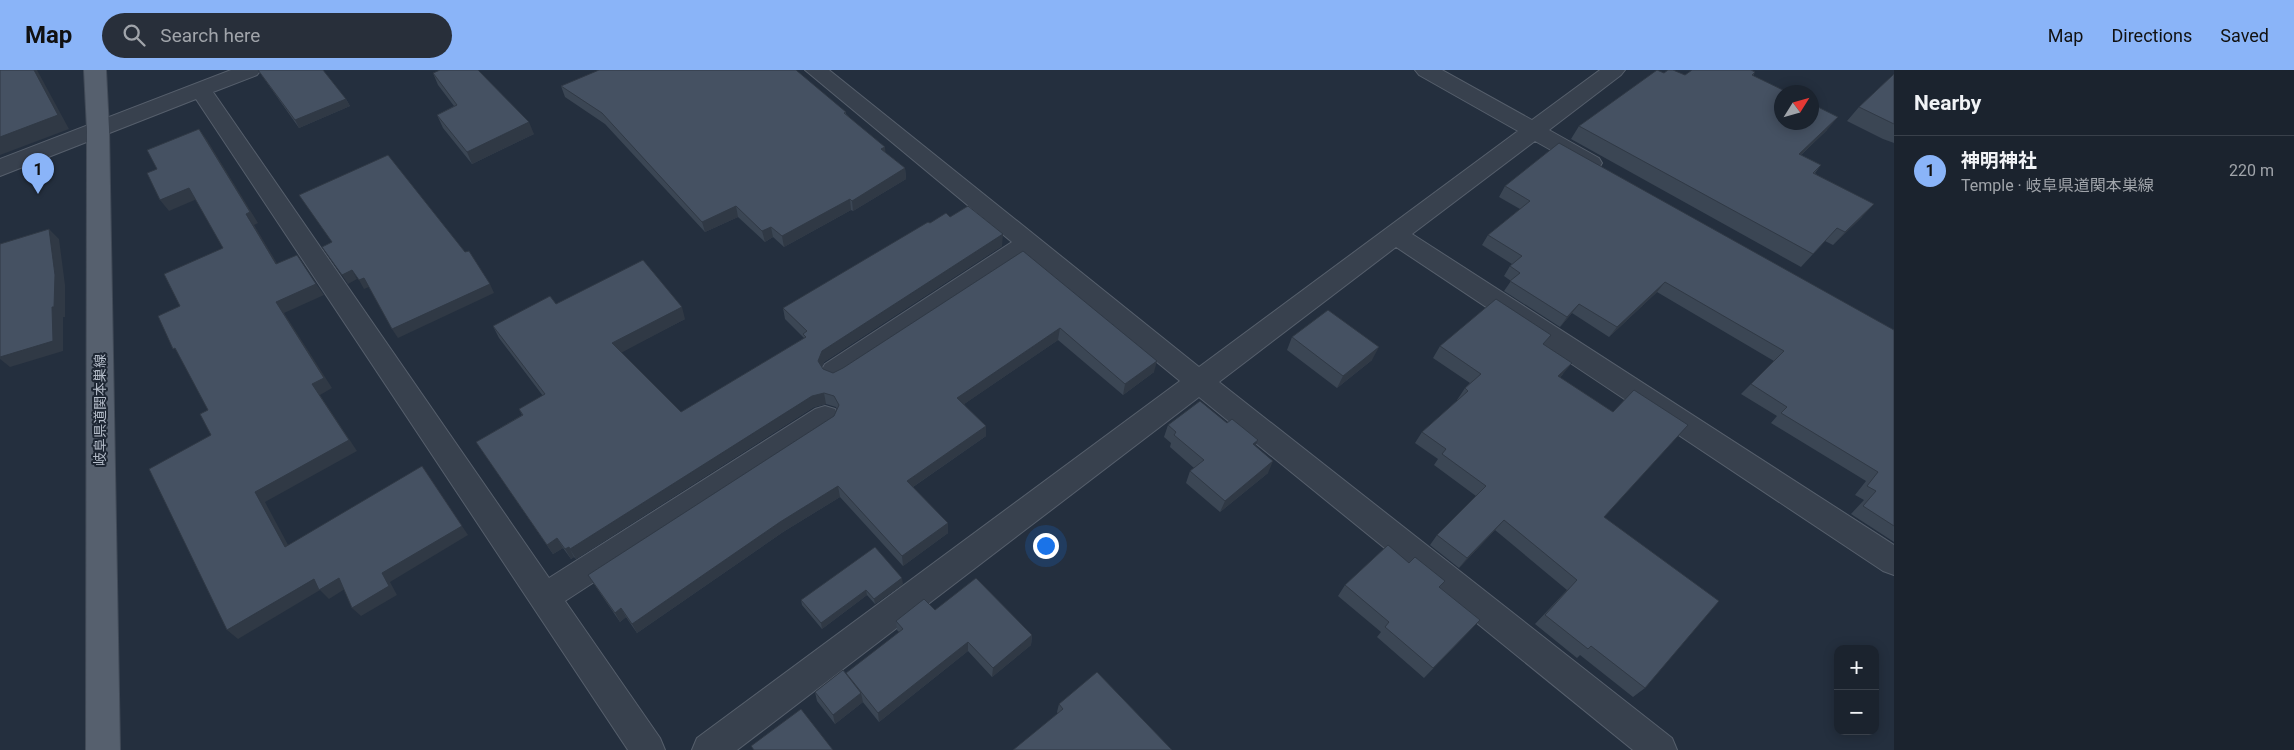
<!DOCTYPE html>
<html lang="en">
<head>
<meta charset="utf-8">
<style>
	body { margin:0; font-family:Roboto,"Noto Sans JP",sans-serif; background:#282f3a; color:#f1f3f6 }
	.controls { position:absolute; right:15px; bottom:15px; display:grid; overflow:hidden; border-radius:10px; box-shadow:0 2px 12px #0003 }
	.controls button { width:45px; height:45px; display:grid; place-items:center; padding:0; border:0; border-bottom:1px solid #39404a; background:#1b232e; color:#f1f3f6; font:25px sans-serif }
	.compass { position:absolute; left:1774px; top:15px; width:45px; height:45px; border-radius:50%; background:#1b232e; box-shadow:0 2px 12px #0003; rotate:53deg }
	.you { position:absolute; left:1045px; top:475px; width:18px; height:18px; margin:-12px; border:4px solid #fff; border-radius:50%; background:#1a73e8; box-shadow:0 0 0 8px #1a73e833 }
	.badge { display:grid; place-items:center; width:32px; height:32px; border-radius:50%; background:#8ab4f8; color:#111; font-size:16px; font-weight:700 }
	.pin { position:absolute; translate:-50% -41px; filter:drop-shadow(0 1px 2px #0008) }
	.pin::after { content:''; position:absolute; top:26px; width:18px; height:15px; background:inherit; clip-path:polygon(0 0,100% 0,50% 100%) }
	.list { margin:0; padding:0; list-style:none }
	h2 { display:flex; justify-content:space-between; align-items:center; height:65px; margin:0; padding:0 20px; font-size:21px }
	h2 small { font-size:16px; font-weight:400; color:#a0a4aa }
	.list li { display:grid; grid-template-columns:32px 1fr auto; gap:15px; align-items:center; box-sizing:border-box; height:70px; padding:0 20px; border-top:1px solid #39404a }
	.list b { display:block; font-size:19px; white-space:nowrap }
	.list p { margin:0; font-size:16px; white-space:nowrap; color:#a0a4aa }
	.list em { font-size:16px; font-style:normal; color:#a0a4aa }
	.icon { flex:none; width:28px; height:28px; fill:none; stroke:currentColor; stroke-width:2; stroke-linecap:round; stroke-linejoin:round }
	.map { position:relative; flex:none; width:1894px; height:680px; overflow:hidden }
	header { display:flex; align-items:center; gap:30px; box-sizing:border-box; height:70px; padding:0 25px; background:#8ab4f8; color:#111 }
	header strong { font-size:24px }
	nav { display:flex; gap:28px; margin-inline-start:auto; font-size:18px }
	.search { width:350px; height:45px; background:#282f3a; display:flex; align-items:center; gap:12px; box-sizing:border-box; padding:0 18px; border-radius:28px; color:#a0a4aa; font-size:19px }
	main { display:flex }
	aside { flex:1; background:#1b232e }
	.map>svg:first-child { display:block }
</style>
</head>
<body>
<header>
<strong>Map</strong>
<div class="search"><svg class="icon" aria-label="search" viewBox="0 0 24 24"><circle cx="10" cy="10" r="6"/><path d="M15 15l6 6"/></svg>Search here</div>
<nav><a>Map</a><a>Directions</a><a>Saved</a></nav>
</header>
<main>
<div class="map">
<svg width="1894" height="680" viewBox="0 0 1894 680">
	<rect width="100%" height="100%" fill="#242f3e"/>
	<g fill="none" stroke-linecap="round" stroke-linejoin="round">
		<g stroke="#565f6c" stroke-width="2">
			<path id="street" d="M231 0H261L257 5 213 22 549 508 815 339 825 336 835 339 839 347 835 355 565 531 660 668 665 680H628L196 29 0 106V89Z
				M805 0H829L1199 297 1518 61 1419 5 1415 0H1442L1532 50 1600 0H1625L1621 5 1549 60 1599 88 1602 93 1599 98 1591 101 1583 98 1535 71 1412 164 1894 475V505L1883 501 1396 177 1219 312 1672 668 1677 680H1633L1199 327 737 680H692L697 668 1180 311 1028 186 843 308 834 312 825 308 821 301 825 294 1012 172Z"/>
		</g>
		<g stroke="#414a57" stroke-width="2">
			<path id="primary" d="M84 0H106L109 59 120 680H86L87 59Z"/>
		</g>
		<use href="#street" fill="#38414e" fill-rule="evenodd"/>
		<use href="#primary" fill="#56606e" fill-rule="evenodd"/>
	</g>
	<path fill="#3b4654" d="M258 0 346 29 350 36 299 58Z
		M1755 2 1753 6 1827 60 1801 85 1821 95 1815 103 1862 147 1833 175 1825 171 1801 197 1571 69 1579 56 1664 3 1685 5Z
		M433 3 534 64 472 94 443 58 437 45 454 36 438 15Z
		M1894 4V73L1883 69 1847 51 1859 37Z
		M561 16 846 42V44L886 83 905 98 906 109 853 141 851 140 784 177 773 167 765 172 738 147 705 162 605 54 565 27Z
		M1505 116 1894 260V472L1851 444 1864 430 1855 425 1866 411 1771 353 1777 346 1741 324 1774 291 1657 222 1609 267 1572 243 1560 257 1504 221 1511 211 1504 206 1510 196 1512 194 1482 175 1488 165 1520 139 1499 127Z
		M950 147 1002 176 824 292 822 297 823 299 833 303 843 298 1023 181 1154 302 1123 325 1058 270 964 334 986 366 913 417 948 463 903 496 840 427 783 462 637 563 626 547 620 552 594 514 588 505 834 346 837 340 836 337 826 334 814 337 576 489 574 487 571 489 563 478 553 484 476 372 522 345 519 339 543 326 499 268 493 256 556 234 685 249 621 282 681 342 804 268 785 249 783 238 930 153Z
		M1292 267 1372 290 1337 318 1287 280Z
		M1544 274 1563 304 1560 307 1604 447 1645 618 1633 627 1580 585 1577 588 1535 554 1567 520 1495 460 1459 498 1430 475 1437 465 1476 426 1434 395 1438 389 1415 373 1422 362 1458 330H1457L1465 318 1470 313 1433 288 1440 276Z
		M1227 353 1258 370 1255 376 1268 403 1220 442 1186 413 1190 401 1194 398 1170 377 1171 373 1164 367 1168 355Z
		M1409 493 1445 511 1440 517 1480 550 1424 608 1377 567 1381 562 1338 526 1345 515Z
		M903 514 875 534 867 525 822 559 802 535 801 530Z
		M935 540 1032 565 1031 575 992 607 968 581 879 652 862 631 863 632 835 654 817 631 815 622 846 605 899 562 897 560 896 551Z
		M1059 634 1172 680 1058 644 1057 642Z"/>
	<path fill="#303945" d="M34 0H37L69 59 0 85V67Z
		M346 29 350 36 299 58 295 50Z
		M1838 47 1827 60 1788 97 1799 84Z
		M529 52 534 64 472 94 467 82Z
		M199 59 207 70 258 153 254 155 284 205 276 194 246 144Z
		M885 77 886 88 881 79Z
		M905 98 906 109 853 141 852 131Z
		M189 118 197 129 169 141 160 130Z
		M850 129 851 140 784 177 782 166Z
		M1874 134 1862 147 1833 175 1845 162Z
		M736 136 738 147 705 162 702 152Z
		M771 157 773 167 765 172 762 161Z
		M49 159 59 169 65 215V247H63V281L10 297 0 289V287L52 237Z
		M1003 164 1002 176 824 292 819 302 818 291 822 281Z
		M304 196 324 225 284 243 332 318 320 325 357 381 265 432 294 486 285 477 255 422 312 314 276 232Z
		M352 200 357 209 348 214 342 205Z
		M364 208 369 217 364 219 359 210Z
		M1665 212 1657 222 1609 267 1617 257Z
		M490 214 494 223 398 268 392 259Z
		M1579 234 1572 243 1560 257 1567 247Z
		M682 237 685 249 617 285 612 273Z
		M1060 258 1058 270 957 339V328Z
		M1379 277 1372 290 1337 318 1343 306Z
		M1157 291 1154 302 1123 325 1125 314Z
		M1572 293 1563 304 1549 317 1558 306Z
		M824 323 826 334 814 337 576 489 570 479 812 326Z
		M986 356V366L907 421V411Z
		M1258 370 1253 382V374Z
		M1273 391 1268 403 1220 442 1225 431Z
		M422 396 468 465 390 512 397 525 361 546 352 538 382 503Z
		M838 416 840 427 783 462 637 563 632 554 780 452Z
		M1504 450 1495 460 1459 498 1467 488Z
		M948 453V463L903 496 902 486Z
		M557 468 563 478 553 484 547 475Z
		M569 477 574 487 571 489 565 479Z
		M339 508 348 517 329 529 320 520 238 569 227 560 314 509Z
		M902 508 903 514 875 534 874 529Z
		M866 520 867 525 822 559 821 553Z
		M621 538 626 547 620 552 615 543Z
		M1032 565 1031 575 992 607 993 598Z
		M968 572V581L879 652 878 643Z
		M861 623 863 632 835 654 833 645Z"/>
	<path fill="#455162" stroke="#303945" d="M0 0H34L58 45 0 67Z
		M258 0H323L346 29 295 50Z
		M440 0H478L529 52 467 82 437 45 457 35 433 3Z
		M599 0H796L846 42 844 43 885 77 881 79 905 98 852 131 850 129 782 166 771 157 762 161 736 136 702 152 602 43 561 16Z
		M1657 0 1664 3 1668 0H1673L1685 5 1692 0H1751L1755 2 1752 5 1787 22H1782V52H1812V34L1838 47 1799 84 1821 95 1813 103 1874 134 1845 162 1837 158 1813 184 1579 56Z
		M1894 4V54L1859 37Z
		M199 59 250 142 246 144 276 194 297 185 316 214 276 232 324 308 312 314 349 370 255 422 285 477 422 396 462 456 382 503 389 516 352 538 339 508 319 520 314 509 227 560 149 399 211 365 200 344 208 340 175 278 173 279 158 246 180 236 164 204 223 178 189 118 160 130 147 103 157 99 147 80Z
		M1559 73 1894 260V456L1863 436 1876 421 1867 416 1878 402 1781 343 1787 337 1751 314 1784 281 1665 212 1617 257 1579 234 1567 247 1510 211 1520 203 1510 196 1522 186 1488 165 1530 131 1505 116Z
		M388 85 465 182 469 181 490 214 392 259 364 208 359 210 352 200 342 205 322 177 332 172 299 125Z
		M968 136 1003 164 822 281 818 291 823 299 833 303 843 298 1023 181 1157 291 1125 314 1060 258 957 328 986 356 907 411 948 453 902 486 838 416 780 452 632 554 621 538 615 543 588 505 834 346 839 335 834 326 824 323 812 326 570 479 569 477 565 479 557 468 547 475 476 372 523 345 519 339 545 324 493 256 550 226 556 234 643 190 682 237 612 273 681 342 806 267 803 264 807 261 783 238 928 152 930 153 946 143 950 147Z
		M49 159 55 205 54 237H52L53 271 0 287V174Z
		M1496 229 1551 265 1543 274 1572 293 1558 306 1613 342 1634 320 1688 355 1604 447 1719 531 1645 618 1591 576 1588 579 1545 545 1577 510 1504 450 1467 488 1437 465 1486 416 1442 384 1446 379 1422 362 1468 321 1465 318 1481 304 1440 276Z
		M1328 240 1379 277 1343 306 1292 267Z
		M1200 331 1227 353 1232 349 1258 370 1253 374 1273 391 1225 431 1190 401 1204 390 1174 365 1176 362 1168 355Z
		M1388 475 1409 493 1415 487 1445 511 1439 517 1480 550 1433 598 1385 557 1389 552 1345 515Z
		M875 477 902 508 874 529 866 520 821 553 801 530Z
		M976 508 1032 565 993 598 968 572 878 643 846 603 903 559 896 551 924 529 935 540Z
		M843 600 861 623 833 645 815 622Z
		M1097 602 1172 680H1013L1063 639 1059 634Z
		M801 639 833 680H754L751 676Z"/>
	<g text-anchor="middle" stroke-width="4" stroke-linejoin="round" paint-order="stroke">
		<g font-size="14" fill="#b4bcc9" stroke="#1d2633">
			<text transform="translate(100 340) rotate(-90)" y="5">岐阜県道関本巣線</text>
		</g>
	</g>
</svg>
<div class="controls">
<button>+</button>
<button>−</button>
</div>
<svg class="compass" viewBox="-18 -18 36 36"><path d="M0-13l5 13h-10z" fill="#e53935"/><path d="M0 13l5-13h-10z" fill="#a0a4aa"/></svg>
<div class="you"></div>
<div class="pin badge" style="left:38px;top:124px">1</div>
</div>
<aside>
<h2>Nearby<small></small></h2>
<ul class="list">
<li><span class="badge">1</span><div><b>神明神社</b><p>Temple · 岐阜県道関本巣線</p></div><em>220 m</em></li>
</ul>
</aside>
</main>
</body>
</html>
